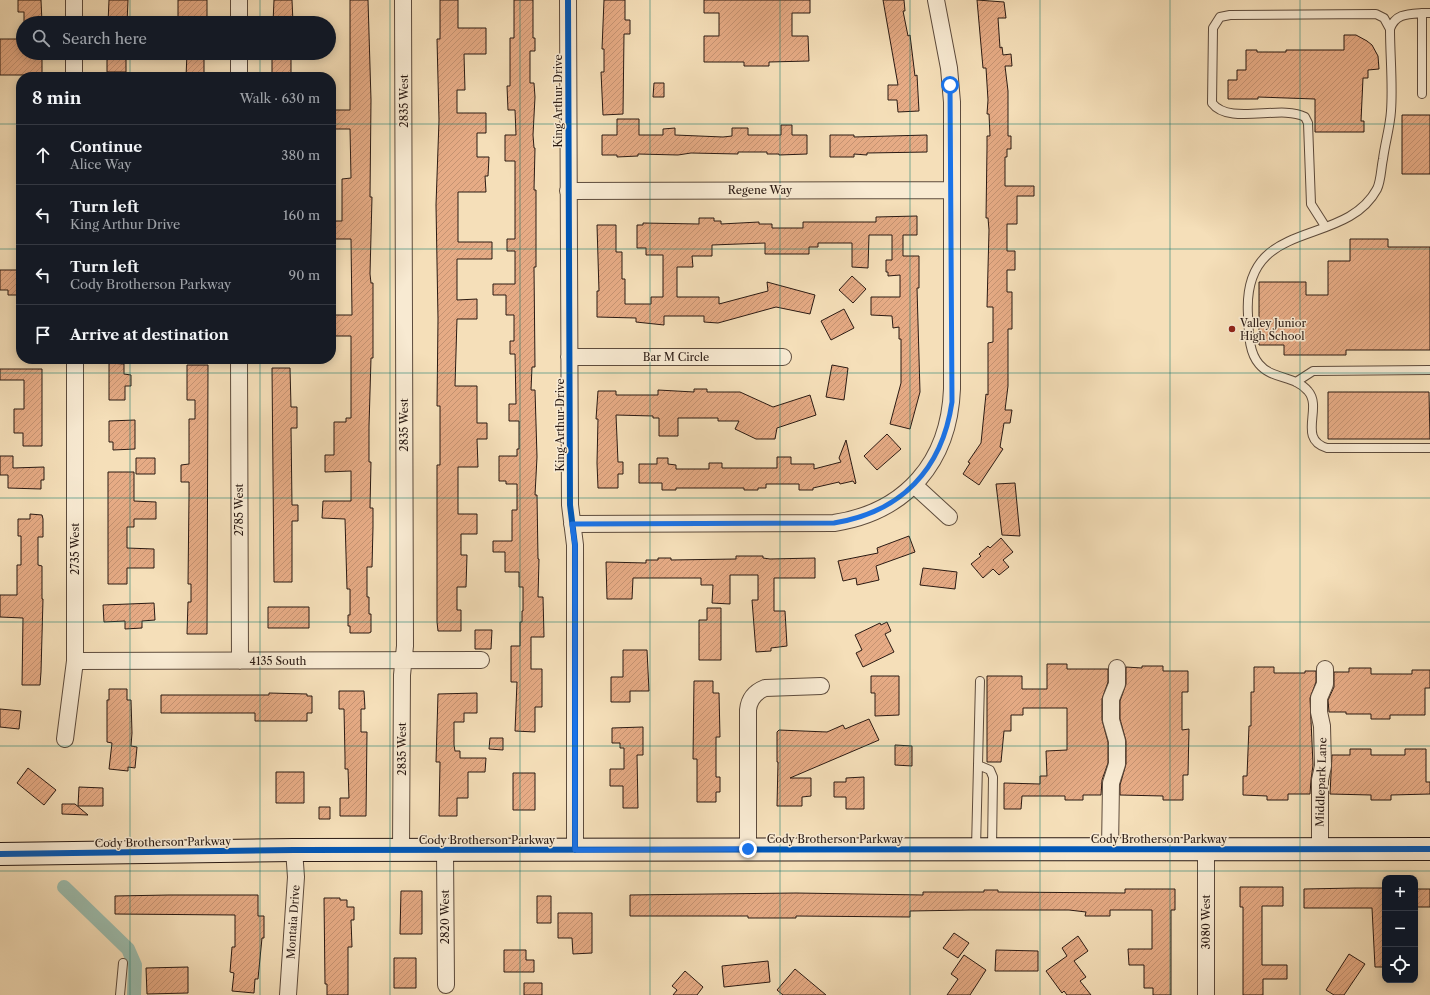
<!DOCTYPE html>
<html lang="en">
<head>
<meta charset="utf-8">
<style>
	body { margin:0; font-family:"Libre Caslon Text",serif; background:#20242c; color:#f1f3f6 }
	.controls { position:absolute; right:12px; bottom:12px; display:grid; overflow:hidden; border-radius:8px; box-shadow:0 2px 10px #0003 }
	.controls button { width:36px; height:36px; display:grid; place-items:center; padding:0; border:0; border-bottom:1px solid #363941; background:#171b24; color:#f1f3f6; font:20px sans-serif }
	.stop { position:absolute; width:12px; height:12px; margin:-9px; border:3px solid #1a73e8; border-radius:50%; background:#fff }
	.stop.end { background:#1a73e8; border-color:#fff; box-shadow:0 1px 4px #0008 }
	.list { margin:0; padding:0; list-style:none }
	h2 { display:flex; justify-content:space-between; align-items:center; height:52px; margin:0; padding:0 16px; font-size:17px }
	h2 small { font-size:13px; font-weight:400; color:#9ea1a6 }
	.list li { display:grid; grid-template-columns:26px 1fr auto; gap:12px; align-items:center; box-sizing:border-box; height:60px; padding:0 16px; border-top:1px solid #363941 }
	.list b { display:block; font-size:15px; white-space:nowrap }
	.list p { margin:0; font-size:13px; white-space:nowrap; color:#9ea1a6 }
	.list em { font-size:13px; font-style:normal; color:#9ea1a6 }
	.icon { flex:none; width:22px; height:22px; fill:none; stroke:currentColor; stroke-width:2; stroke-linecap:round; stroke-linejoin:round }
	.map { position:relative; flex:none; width:1430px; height:995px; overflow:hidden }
	.search { position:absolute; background:#171b24; box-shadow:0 2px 10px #0003; left:16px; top:16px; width:320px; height:44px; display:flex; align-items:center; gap:10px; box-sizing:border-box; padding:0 14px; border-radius:22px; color:#9ea1a6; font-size:15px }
	.panel { position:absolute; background:#171b24; box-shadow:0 2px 10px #0003; left:16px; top:72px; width:320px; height:292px; border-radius:16px }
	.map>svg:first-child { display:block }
</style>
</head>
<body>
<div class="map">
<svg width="1430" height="995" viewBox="0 0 1430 995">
	<defs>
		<pattern id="building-hatch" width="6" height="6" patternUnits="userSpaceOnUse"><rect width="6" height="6" fill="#e6ab85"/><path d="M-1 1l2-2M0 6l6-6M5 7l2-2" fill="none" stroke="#c59372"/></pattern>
	</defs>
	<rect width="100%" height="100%" fill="#f5dfb9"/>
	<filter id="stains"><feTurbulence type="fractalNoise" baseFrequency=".005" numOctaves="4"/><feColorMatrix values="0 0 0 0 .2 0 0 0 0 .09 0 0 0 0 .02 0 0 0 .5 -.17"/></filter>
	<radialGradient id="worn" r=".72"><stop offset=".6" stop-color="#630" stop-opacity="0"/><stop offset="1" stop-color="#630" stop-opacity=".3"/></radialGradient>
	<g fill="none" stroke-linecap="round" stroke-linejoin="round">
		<path stroke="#9cbdae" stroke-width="14" d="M64 887 128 949 135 965 134 995"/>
	</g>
	<path fill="url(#building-hatch)" stroke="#2a1a13" d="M18 0H41L42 23H24V12H18Z
		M109 0H128L127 23H108Z
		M178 0H207V23H188V18H178Z
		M274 0H292L293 23H273Z
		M350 0H368L371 100 370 197H372L370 274 371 283H373V358H371L369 426V462H371L370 508H373V527L372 567H367V597H369V614H371V632L369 633H350V626H348V615H350V589H347L345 519 322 518 323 501H351V471L325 472V455H334V422H346V418H351V336H331V315H352L351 239H331V221H342V179L351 178 350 129H331V110H350Z
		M440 0H458V28H486V54H464L465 90H457V113H486V133H477V157H489L488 176H485L486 192H458V242H492V259H457V300L477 299V319H457L455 386H477V423H487V439H477L478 467H458V514H477V534H461V555H467L466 587H457V610H461V631H438L437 622V465H440V406H437L438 319 436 205 439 120 437 39H440Z
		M514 0H533V38H535V51H530V83H534L535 97 533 135 534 148H535L534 190H536V267H534L535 367H532L531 390H535L537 457 535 495H537L538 559H539L538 597H543L544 637H531V669H542V707H535V732L515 731 517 682H511V646H520V622H522V611H523V587H519V572H505V552H493V541H512V510H517V484H506V481H499V456H517V449H519V421H509V404H516L515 354H510V341H514V315H506V295H493V284H515V251H507V239H515V161H505V135H516L515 110H508L507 86H510V38H514Z
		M604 0H625V20H630V34H624L623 114 603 115 601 72H604V49H602Z
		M704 0H810V13H792V36H808L809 61 769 62V66H744V62H704V36H719V13H704Z
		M883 0H904L905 11H903L908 36 910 35 915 76 917 75 919 111 898 112 897 100H888V85H898Z
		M977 0 1004 2 1006 18H998L1000 48 1002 47 1003 55 1011 54 1012 66H1005L1008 91V136H1011V149H1007V157H1005V186H1034V196H1017V224H1007V251H1015V270H1007V292H1012V329H1008V386L1005 410H1012L1010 423H1004L1000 447 1003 449 979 485 963 474 970 463 968 462 981 443 986 394 988 395V343L993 342V307H987L989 230 988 218H986L987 148V136H990L989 114H987L988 100 986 68H983Z
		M1344 35H1356L1367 41 1372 45 1378 56 1379 69 1368 70V78H1363L1361 121H1364V132H1315V99L1258 97V99H1228V80H1237V70H1246V50H1257V52H1286V50H1344Z
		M0 39H23V53H42V75H0Z
		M107 53H126V72H107Z
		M187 53H204V77H186Z
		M272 53H291V77H272Z
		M654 83H664V97H653Z
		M1402 115H1430V174H1402Z
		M617 119H639V135H663V129L675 128V135L723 137 732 136V128H748V135H781V125H792V135H807V154L779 155V154H767V152H738V154L691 153 678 155 638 154V156L617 157V155H602V135H617Z
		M830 135H854V137L927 135V152L867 153V155L854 154V157H830Z
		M917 216V235H903V256H919V288H917L920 392 910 429 890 424 901 383V339H899V327L893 328 892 316 871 315V297H900V275L888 276V272H886V260H892V235H869L868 268 852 267V243H818V247H809V254H765V243L712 245V256H692L693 267H677V297H719V304L768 291 767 282 815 295 810 314 776 307 718 323 704 322V316H664V325L636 322V318L597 317V291H599L597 225H616V252H622V279H625V304H651V297H663V255H646V248H637V225H643V223L699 224V218H714V221H721V224L759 222V224H772V228H803V222H876V217Z
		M1350 239H1388V247H1430V350H1346V355H1284V345H1259V282H1306V295H1328V261H1350Z
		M0 270H21V295H8V290H0Z
		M852 276 866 289 853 303 839 290Z
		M844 309 854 328 831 340 821 321Z
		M109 363 124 364V374L131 375V386H125V400H109Z
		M187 365H208L207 634H187L188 602H191V584H188L189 497V482H181V465L189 464V419H195V400H187Z
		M832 365 848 368 844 400 826 397Z
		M272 368H290L291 407H297V428H291L292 505H298V521H292V582H274Z
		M0 369H42V446H23V433H14V409H24V380H0Z
		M694 389H707V392H740L773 407 810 395 816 415 777 428 775 439H756L735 429 739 421H718V418H678V436H659V418H653V416L616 415 618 462H623V474H618V488H598L597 463 598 419H596L598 391H616V395H658V390L694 392Z
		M1328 392H1429L1430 439H1328Z
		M135 420V449L113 450V442H109V421Z
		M887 434 901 449 877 470 864 456Z
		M846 440 856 483 855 484 853 481 840 484 839 482 813 488V490H799V484H766V488H758V490H744V488H676V490H662V483H639V464H657V458H668V464L676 465V469H709V463H722V468H777V457H791V464H814V469L841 462 839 458Z
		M0 456H13V468L44 467V480H41V489L8 488V475H0Z
		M136 458H155V474H136Z
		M108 472H134V501L156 502V519H134V527H127V548L154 549V568H127V584H108Z
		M1015 483 1020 536 1002 535 996 484Z
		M30 514 42 515 43 519V537H38V565L42 566V599H43L41 672 40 685H22L23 618 0 617V595H17V565H21V536H18V519H30Z
		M909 536 915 552 876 566 879 580 857 585 856 578 843 581 838 561 878 553 877 548Z
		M1001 538 1013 552 1003 560 1009 567 999 575 993 569 983 578 971 564 981 556 979 554 988 546 990 548Z
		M736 556H763V558L770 559 815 558V578H774V611H785L787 646 771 648V651L756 652 752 600H758V575H730V604L712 603 713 585H701V578H633L632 599H607L606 562 646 563V560H658V558H671V560L736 559Z
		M923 568 957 572 955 589 920 585Z
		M154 603 155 620 142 621V628L125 629V621L104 622 103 605Z
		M268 607H309V628H268Z
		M707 608H721V660H699V620H707Z
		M887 622 891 631 885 634 894 652 863 667 856 653 862 650 855 635 880 623 881 625Z
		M475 630H492L491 649H475Z
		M623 650H647L649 691H630V702H611V677H623Z
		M1047 664H1067V669H1108V682L1102 699V720L1108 742V763L1102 780 1101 795H1083V800H1065V796H1022L1021 809H1004V783L1040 784V776H1047L1046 751 1067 750V708H1023V715H1011V731H1004L1001 762H987V676H1022V689H1047Z
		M1142 666H1163V671H1188V692H1182V730L1189 729 1188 775H1183V800H1163V796L1120 795V785L1126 764V741L1120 719V701L1126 684V667L1142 668Z
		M1254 667H1274V673H1305V671H1316V682L1310 698 1313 765 1311 780 1310 794H1288V800H1267V796L1243 795V776H1247L1249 726H1251V692H1254Z
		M1349 668H1371V674H1412V670H1430V688H1425V715H1390V719H1371V714H1346V712H1329L1328 700 1334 687V672H1349Z
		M871 676H899V715L875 716V693H871Z
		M694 681H713V693H719L720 737H716V777H720V792H716V802H697V759H693Z
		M109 689H127V700H131L132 733 131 746 137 747 135 768 128 767V771L109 769 112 743 107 742V700H109Z
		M339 691H364L365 709H361V732H367L366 816H340V798H349L348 769H345V757L344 709H339Z
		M269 693 307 694V696H312V713H307V721H255V713H161V695H269Z
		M477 693V713H464V722H454V745L455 751H460V758H486L485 772H468V798H457V816H439L440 762H436L438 694Z
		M0 709 21 711 19 729 0 727Z
		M869 719 879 740 790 778H811V796L802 797V806H777L778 762H777V732L779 730 827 732 843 725 845 729Z
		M643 727V755H637L638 808H623V786H610V769H624V748H620V743H612V728Z
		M490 738H503V750L489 749Z
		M895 745 912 746V766L895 765Z
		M1350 749H1371V755H1405V749H1426V782H1430V794L1391 795V800H1371V795L1330 794 1332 755H1350Z
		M28 768 56 790 44 805 17 783Z
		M276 772H304V803H276Z
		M513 773H535V810H513Z
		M864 777V809H846V797H834V782H846V778Z
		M79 787 103 788V806H78Z
		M62 804H75L88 815 62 814Z
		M319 807H330V819H319Z
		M1240 887H1283V906H1262V965H1287V979H1263V995H1243V907H1240Z
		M1355 888H1385V967H1375L1372 908H1304V889Z
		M1125 889H1175V910H1171V995H1153V988H1144V965H1129L1128 949H1152V910H1110V916H1085L1086 912 1069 910H970L910 911V917L796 916V918H748V916H630V895L796 893 923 895V892H984V890H998V892L1125 893Z
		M1415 889H1430V907H1415Z
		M401 891H422V934H400Z
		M169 895H258V916H264V938H262L258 979H255L254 993 232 991 234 973 230 972 232 947H235V915L115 914V896Z
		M537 896H551V923H537Z
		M324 898H340V900H347V907H354V920H351L352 947H348V995H327V984H325Z
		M558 913H592V953L573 954 572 938H558Z
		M954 933 969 943 958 958 943 948Z
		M1078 936 1088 951 1074 961 1086 977 1080 981 1091 995H1067L1064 991 1062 993 1046 971 1067 956 1062 948Z
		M504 950H526V960H534V972H504Z
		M996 950 1038 951V971H995Z
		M1349 954 1365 964 1344 995H1334L1326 990Z
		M964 955 986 970 970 995H947L958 979 951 974Z
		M394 958H416V988H394Z
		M768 961 770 982 724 987 722 966Z
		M188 967V993L147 994 146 968Z
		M795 969 826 995H783L777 990Z
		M685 971 703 987 697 995H673L677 990 672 986Z
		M524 983H542V995H524Z"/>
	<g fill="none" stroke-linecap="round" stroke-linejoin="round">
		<g stroke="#5d4b3c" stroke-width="10">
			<path id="service" d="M1422 13C1407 14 1395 14 1390 29 1390 56 1393 84 1391 111 1390 127 1385 143 1383 159 1381 168 1381 181 1377 189 1344 250 1242 215 1248 315 1249 331 1248 351 1259 364 1272 380 1295 375 1308 391 1323 408 1297 439 1327 448H1430
				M1422 94V13H1430
				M1325 226 1311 204 1308 123 1305 117C1281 104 1229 126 1212 103L1213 28 1220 17 1230 15 1376 14 1384 18 1390 29
				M1296 382 1313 371 1430 370
				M980 681 978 765 990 770 993 777 992 848
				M976 848 978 765
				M120 995 123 963"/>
		</g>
		<g stroke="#5d4b3c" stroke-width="18">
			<path id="minor" d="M74 0V23
				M239 0V23
				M568 0 570 505 575 545V850
				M74 53V77
				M239 53V77
				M568 191 951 190
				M569 357H783
				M239 359 240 661
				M914 485 949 517
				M572 524 834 523C906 512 949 462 952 389V102L949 68 936 0
				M75 661 481 660
				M65 739 75 661V359
				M1320 848V780L1323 766 1322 726 1319 712V698L1325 684V669
				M748 849V710C749 699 755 692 765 688L821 686
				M1110 849 1111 783 1117 764V741L1111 720V699L1117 684V668
				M1206 849V995
				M401 850 402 675 405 646 403 0
				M445 850 446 985
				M288 995 296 877 294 850"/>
		</g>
		<g stroke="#2a1a13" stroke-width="24">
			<path id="secondary" d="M0 854 294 850 1430 849"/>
		</g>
		<use href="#service" stroke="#f8ead2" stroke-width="8"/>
		<use href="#minor" stroke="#f8ead2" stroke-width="16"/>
		<use href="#secondary" stroke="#f8ead2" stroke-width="22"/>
		<g stroke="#f8ead2" stroke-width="8">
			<path id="cycleway" d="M568 0 570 505 575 545V850
				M0 854 294 850 1430 849"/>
		</g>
		<use href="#cycleway" stroke="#0057b8" stroke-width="6"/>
	</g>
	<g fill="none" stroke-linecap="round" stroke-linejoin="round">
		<path stroke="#1a73e8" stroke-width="5" d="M748 849 575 850V545L572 524 834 523C901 512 942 470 952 402L950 85"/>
	</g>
	<path fill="none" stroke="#0f766e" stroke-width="1" stroke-opacity="0.55" d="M130 0V23M260 0V23M390 0V995M520 0V995M650 0V995M780 0V995M910 0V995M1040 0V995M1170 0V995M1300 0V995M130 53V77M260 53V77M0 124H21M331 124H1430M0 249H21M331 249H1430M130 359V995M260 359V995M0 373H1430M0 498H1430M0 622H1430M0 746H1430M0 871H1430"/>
	<circle fill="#8f2418" stroke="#f8ead2" stroke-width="1.5" cx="1232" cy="329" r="4"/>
	<g text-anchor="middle" stroke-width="3" stroke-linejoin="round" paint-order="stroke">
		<g font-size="11" fill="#2a1a13" stroke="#f8ead2">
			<text transform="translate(404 101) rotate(-90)" y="4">2835 West</text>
			<text transform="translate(558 101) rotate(-90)" y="4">King Arthur Drive</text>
			<text x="760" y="194">Regene Way</text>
			<text x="676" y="361">Bar M Circle</text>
			<text transform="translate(404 425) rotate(-90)" y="4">2835 West</text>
			<text transform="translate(560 425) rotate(-90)" y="4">King Arthur Drive</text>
			<text transform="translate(239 510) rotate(-90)" y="4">2785 West</text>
			<text transform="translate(75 549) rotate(-90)" y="4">2735 West</text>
			<text x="278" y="665">4135 South</text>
			<text transform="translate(402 749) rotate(-90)" y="4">2835 West</text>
			<text transform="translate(1321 782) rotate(-88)" y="4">Middlepark Lane</text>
			<text x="835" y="843">Cody Brotherson Parkway</text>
			<text x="1159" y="843">Cody Brotherson Parkway</text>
			<text x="487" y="844">Cody Brotherson Parkway</text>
			<text transform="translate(163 842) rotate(-1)" y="4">Cody Brotherson Parkway</text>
			<text transform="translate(445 917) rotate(-90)" y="4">2820 West</text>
			<text transform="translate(293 922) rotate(-86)" y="4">Montaia Drive</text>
			<text transform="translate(1206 922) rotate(-90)" y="4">3080 West</text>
		</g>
		<g font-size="11" fill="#2a1a13" stroke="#f8ead2" text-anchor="start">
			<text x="1240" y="327">Valley Junior<tspan x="1240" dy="13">High School</tspan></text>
		</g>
	</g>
	<rect width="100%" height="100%" filter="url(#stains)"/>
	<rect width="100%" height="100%" fill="url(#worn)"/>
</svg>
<div class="controls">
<button>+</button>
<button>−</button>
<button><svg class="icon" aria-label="locate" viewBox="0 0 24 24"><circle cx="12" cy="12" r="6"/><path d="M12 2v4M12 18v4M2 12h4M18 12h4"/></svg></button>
</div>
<div class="stop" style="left:950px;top:85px"></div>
<div class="stop end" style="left:748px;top:849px"></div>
<div class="search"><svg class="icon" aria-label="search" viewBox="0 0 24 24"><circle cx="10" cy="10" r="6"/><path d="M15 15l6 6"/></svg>Search here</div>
<section class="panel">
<h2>8 min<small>Walk · 630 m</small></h2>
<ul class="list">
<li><svg class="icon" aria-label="ahead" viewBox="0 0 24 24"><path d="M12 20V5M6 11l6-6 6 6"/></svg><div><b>Continue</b><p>Alice Way</p></div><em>380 m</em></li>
<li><svg class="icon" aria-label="left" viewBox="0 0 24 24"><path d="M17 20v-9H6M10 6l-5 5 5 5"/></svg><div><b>Turn left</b><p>King Arthur Drive</p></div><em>160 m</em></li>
<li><svg class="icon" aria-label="left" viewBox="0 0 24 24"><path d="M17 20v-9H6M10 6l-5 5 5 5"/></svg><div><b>Turn left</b><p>Cody Brotherson Parkway</p></div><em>90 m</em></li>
<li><svg class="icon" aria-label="arrive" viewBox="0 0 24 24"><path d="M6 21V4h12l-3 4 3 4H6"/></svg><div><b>Arrive at destination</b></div></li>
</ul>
</section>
</div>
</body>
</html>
